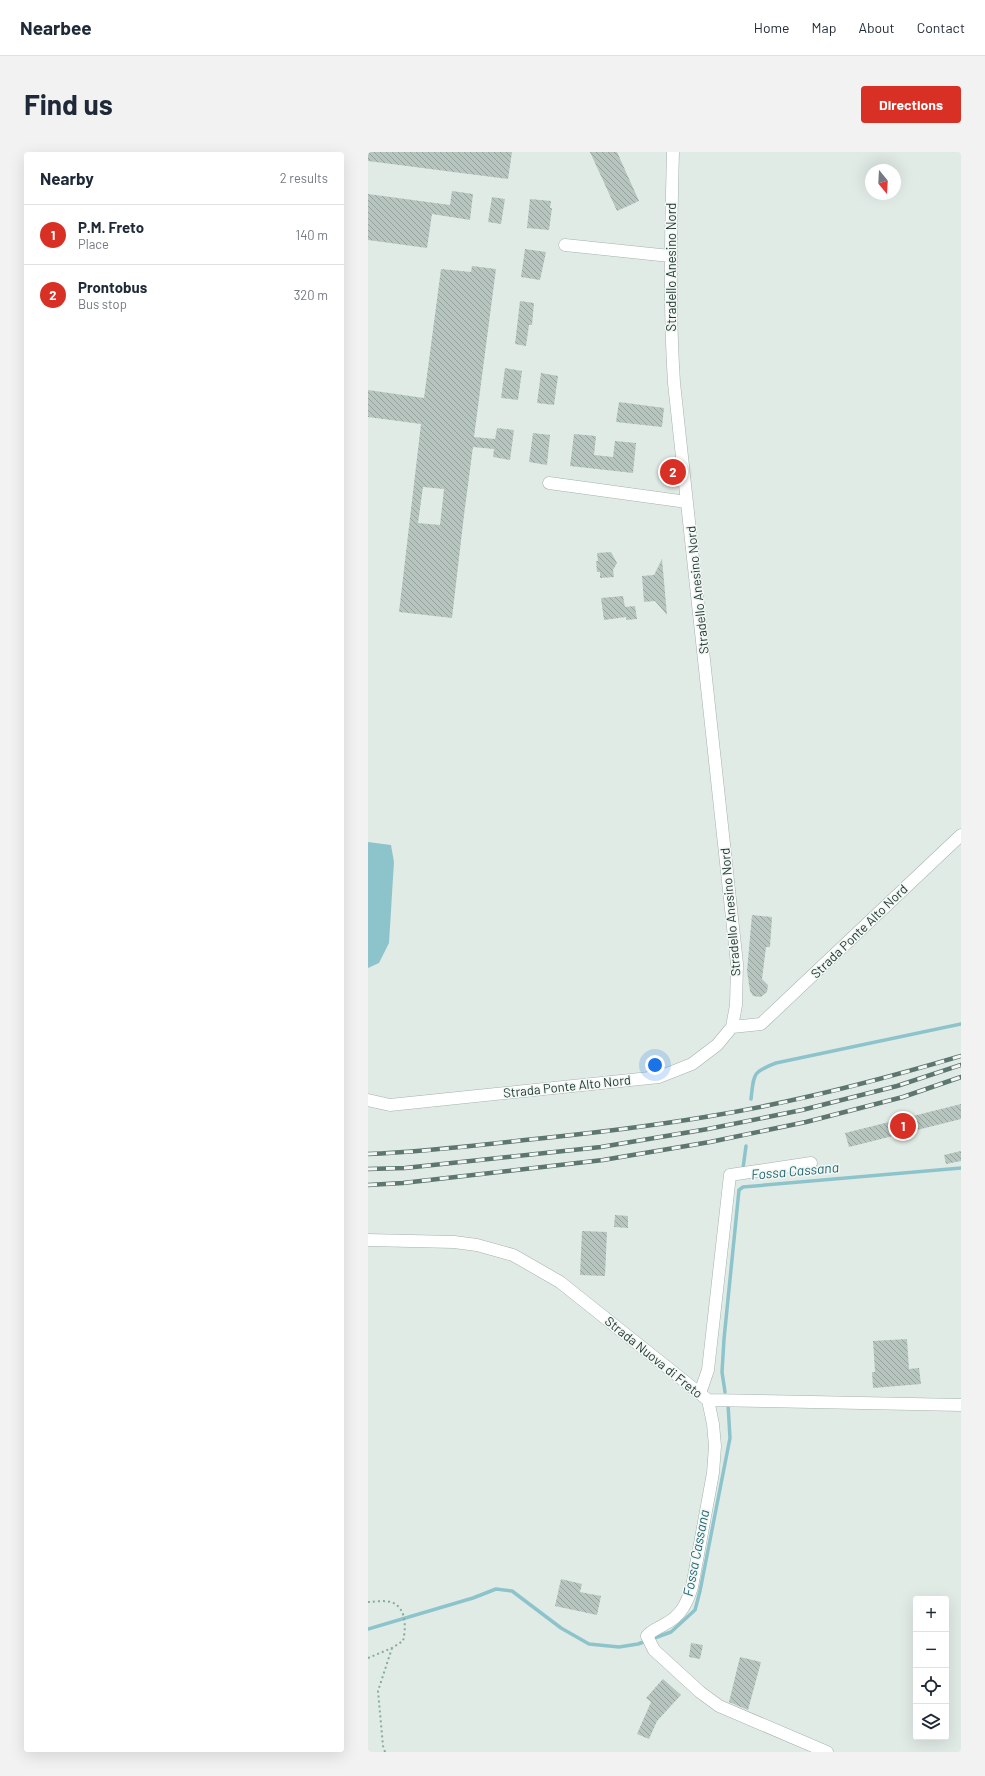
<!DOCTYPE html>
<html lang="en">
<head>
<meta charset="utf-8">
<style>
	body { margin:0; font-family:Barlow,sans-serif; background:#f2f2f3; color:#1f2937 }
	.controls { position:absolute; right:12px; bottom:12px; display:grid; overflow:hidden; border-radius:4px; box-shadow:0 4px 16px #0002 }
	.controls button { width:36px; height:36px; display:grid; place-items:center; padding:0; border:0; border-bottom:1px solid #e0e1e3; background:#fff; color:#1f2937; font:20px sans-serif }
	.compass { position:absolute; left:497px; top:12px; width:36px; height:36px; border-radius:50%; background:#fff; box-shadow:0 4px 16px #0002; rotate:162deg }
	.you { position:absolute; left:287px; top:913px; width:14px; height:14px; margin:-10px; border:3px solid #fff; border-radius:50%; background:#1a73e8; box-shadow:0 0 0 6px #1a73e833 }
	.badge { display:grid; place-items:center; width:26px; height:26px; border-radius:50%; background:#d93025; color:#fff; font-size:13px; font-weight:700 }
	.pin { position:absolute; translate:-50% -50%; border:2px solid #fff; box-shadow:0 1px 4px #0006 }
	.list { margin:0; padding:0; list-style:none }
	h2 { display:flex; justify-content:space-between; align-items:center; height:52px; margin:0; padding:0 16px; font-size:17px }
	h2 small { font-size:13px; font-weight:400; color:#747a83 }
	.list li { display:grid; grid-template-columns:26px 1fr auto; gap:12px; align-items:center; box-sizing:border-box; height:60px; padding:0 16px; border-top:1px solid #e0e1e3 }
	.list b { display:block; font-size:15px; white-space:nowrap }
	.list p { margin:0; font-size:13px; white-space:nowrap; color:#747a83 }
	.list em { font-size:13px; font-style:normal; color:#747a83 }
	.icon { flex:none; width:22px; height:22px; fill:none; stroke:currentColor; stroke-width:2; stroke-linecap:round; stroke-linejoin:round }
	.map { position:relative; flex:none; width:593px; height:1600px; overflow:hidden; border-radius:4px }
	header { display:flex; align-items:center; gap:24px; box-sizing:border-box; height:56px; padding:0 20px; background:#fff; border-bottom:1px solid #e0e1e3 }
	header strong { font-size:19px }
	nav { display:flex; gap:22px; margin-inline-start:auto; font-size:14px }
	.intro { display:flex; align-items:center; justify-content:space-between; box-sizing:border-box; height:96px; padding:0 24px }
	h1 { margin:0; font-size:28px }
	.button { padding:10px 18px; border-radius:4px; background:#d93025; color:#fff; font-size:14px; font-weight:700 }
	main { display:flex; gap:24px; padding:0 24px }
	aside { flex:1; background:#fff; border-radius:4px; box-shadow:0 4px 16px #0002 }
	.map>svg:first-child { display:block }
</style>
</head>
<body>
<header>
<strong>Nearbee</strong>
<nav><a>Home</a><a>Map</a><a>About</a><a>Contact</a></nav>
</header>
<div class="intro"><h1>Find us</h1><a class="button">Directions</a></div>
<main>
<aside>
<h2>Nearby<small>2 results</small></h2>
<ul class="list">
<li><span class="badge">1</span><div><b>P.M. Freto</b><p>Place</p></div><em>140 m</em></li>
<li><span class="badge">2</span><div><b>Prontobus</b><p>Bus stop</p></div><em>320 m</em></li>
</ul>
</aside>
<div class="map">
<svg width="593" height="1600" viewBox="0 0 593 1600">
	<defs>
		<pattern id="building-back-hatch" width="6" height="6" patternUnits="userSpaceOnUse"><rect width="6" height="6" fill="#b7c5bf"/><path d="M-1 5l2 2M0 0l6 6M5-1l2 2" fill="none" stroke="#94a19c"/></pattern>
	</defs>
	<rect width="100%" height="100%" fill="#e1ebe6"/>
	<path fill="#8dc4cc" d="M0 690 23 693 26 710 21 791 11 811 0 816Z"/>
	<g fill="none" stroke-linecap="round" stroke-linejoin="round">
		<path stroke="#8dc4cc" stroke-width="3.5" d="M383 947C386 922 384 920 408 911L593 872
			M375 1016 378 994
			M357 1240 354 1220 356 1187 371 1038 375 1035 593 1016
			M0 1477 105 1446 128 1437 144 1439 193 1476 221 1492 251 1495 270 1492 303 1480 327 1458 332 1439 362 1286 360 1252"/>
	</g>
	<path fill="url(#building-back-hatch)" fill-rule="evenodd" d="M0 0H144L140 27 0 9Z
		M222 0H249L271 49 249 59Z
		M84 39 105 42 102 68 64 62 59 96 0 88V42L82 53Z
		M124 45 137 47 133 72 120 70Z
		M162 47 183 49 182 56H184L181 78 159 76Z
		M157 97 178 100 172 128 153 125Z
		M104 114 128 117 106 285 127 287 129 276 146 278 142 308 125 305 126 297 105 295 96 363 84 466 31 460 53 272 0 265V238L56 246 73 117 103 120ZM55 335 76 337 72 373 50 371Z
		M152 149 166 151 164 173H161L158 194 147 192Z
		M137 216 154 219 150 248 133 246Z
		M173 221 190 224 186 253 169 251Z
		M251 250 296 256 294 275 248 270Z
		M165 281 182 283 179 313 161 310Z
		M206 282 228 284 226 303 245 305 247 289 268 291 265 321 202 314Z
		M243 400 249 411 245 418 246 425 232 426V420H229L228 409H230L229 401Z
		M294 407 299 463 287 449 276 450 274 424 286 423Z
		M255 444 257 455 267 454 269 467 258 468V465L236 468 233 446Z
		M384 763 404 765 402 795H398L394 827 400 833 399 840 393 845 385 844 382 839 379 819Z
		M593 952V967L481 995 477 981Z
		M593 999V1009L578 1012 576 1003Z
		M247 1063 260 1064V1076L246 1075Z
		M214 1079 239 1080 237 1124 212 1123Z
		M539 1187 541 1217 551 1216 553 1232 505 1236 504 1220H507L505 1189Z
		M193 1427 214 1432 212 1440 233 1444 229 1463 187 1454Z
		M323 1491 335 1493 332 1507 321 1505Z
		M372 1505 393 1510 380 1558 361 1550Z
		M295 1527 313 1543 289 1569 281 1587 269 1582 283 1550 278 1546Z"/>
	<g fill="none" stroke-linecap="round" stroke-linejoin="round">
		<g stroke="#a4b2ad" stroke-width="13">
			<path id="minor" d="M305 0C303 77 301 154 306 231L369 812 368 853 364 875
				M197 93 302 104
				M181 331 319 350
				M0 948 22 953 291 925 324 912 349 893 364 875 393 872 593 683
				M0 1088 86 1090 109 1093 145 1103 192 1130 340 1248 593 1253
				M332 1241 340 1218 362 1023 443 1011
				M340 1248 345 1272 347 1294 345 1321 324 1435C319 1451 313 1464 297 1472 291 1476 284 1478 279 1484L286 1498 332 1540 351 1554 459 1600"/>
		</g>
		<path stroke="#84ac9e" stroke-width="2" stroke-dasharray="2 3" stroke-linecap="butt" d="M0 1450C7 1450 16 1448 23 1450 39 1455 38 1477 35 1489L24 1496 0 1506
			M17 1600 15 1594 10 1539 24 1496"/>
		<use href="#minor" stroke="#fff" stroke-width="12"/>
		<g stroke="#5d766f" stroke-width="4.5">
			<path id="rail" d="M0 1002C52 1000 105 994 157 988 217 982 277 975 337 965 424 951 509 929 593 904
				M0 1017 37 1016 233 995 340 977 434 958 529 934 593 913
				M0 1033 35 1031 235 1008 342 990 438 970 535 945 593 925"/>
		</g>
		<use href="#rail" stroke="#f2f7f4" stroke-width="3" stroke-dasharray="9" stroke-linecap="butt"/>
	</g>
	<g text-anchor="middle" stroke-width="3" stroke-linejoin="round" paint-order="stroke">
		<g font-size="13" fill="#233a33" stroke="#f2f7f4">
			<text transform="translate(303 115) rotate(-90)" y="5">Stradello Anesino Nord</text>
			<text transform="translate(329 438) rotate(-96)" y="5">Stradello Anesino Nord</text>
			<text transform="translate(362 760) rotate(-95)" y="5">Stradello Anesino Nord</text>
			<text transform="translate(491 779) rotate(-44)" y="5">Strada Ponte Alto Nord</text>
			<text transform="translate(199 934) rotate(-6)" y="5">Strada Ponte Alto Nord</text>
			<text transform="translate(286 1205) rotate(39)" y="5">Strada Nuova di Freto</text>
		</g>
		<g font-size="14" font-style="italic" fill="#226671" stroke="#f2f7f4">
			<text transform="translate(427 1019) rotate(-5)" y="5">Fossa Cassana</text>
			<text transform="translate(328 1401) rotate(-79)" y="5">Fossa Cassana</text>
		</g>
	</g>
</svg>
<div class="controls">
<button>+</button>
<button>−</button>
<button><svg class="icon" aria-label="locate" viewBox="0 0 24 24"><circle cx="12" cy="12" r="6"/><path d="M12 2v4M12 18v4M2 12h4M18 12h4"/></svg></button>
<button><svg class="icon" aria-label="layers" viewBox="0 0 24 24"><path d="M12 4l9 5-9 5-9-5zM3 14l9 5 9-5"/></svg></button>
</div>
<svg class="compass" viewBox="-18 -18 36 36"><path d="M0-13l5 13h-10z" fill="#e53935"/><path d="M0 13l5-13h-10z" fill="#747a83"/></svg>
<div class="you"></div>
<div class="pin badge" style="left:535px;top:974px">1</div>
<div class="pin badge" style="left:305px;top:320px">2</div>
</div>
</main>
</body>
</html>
